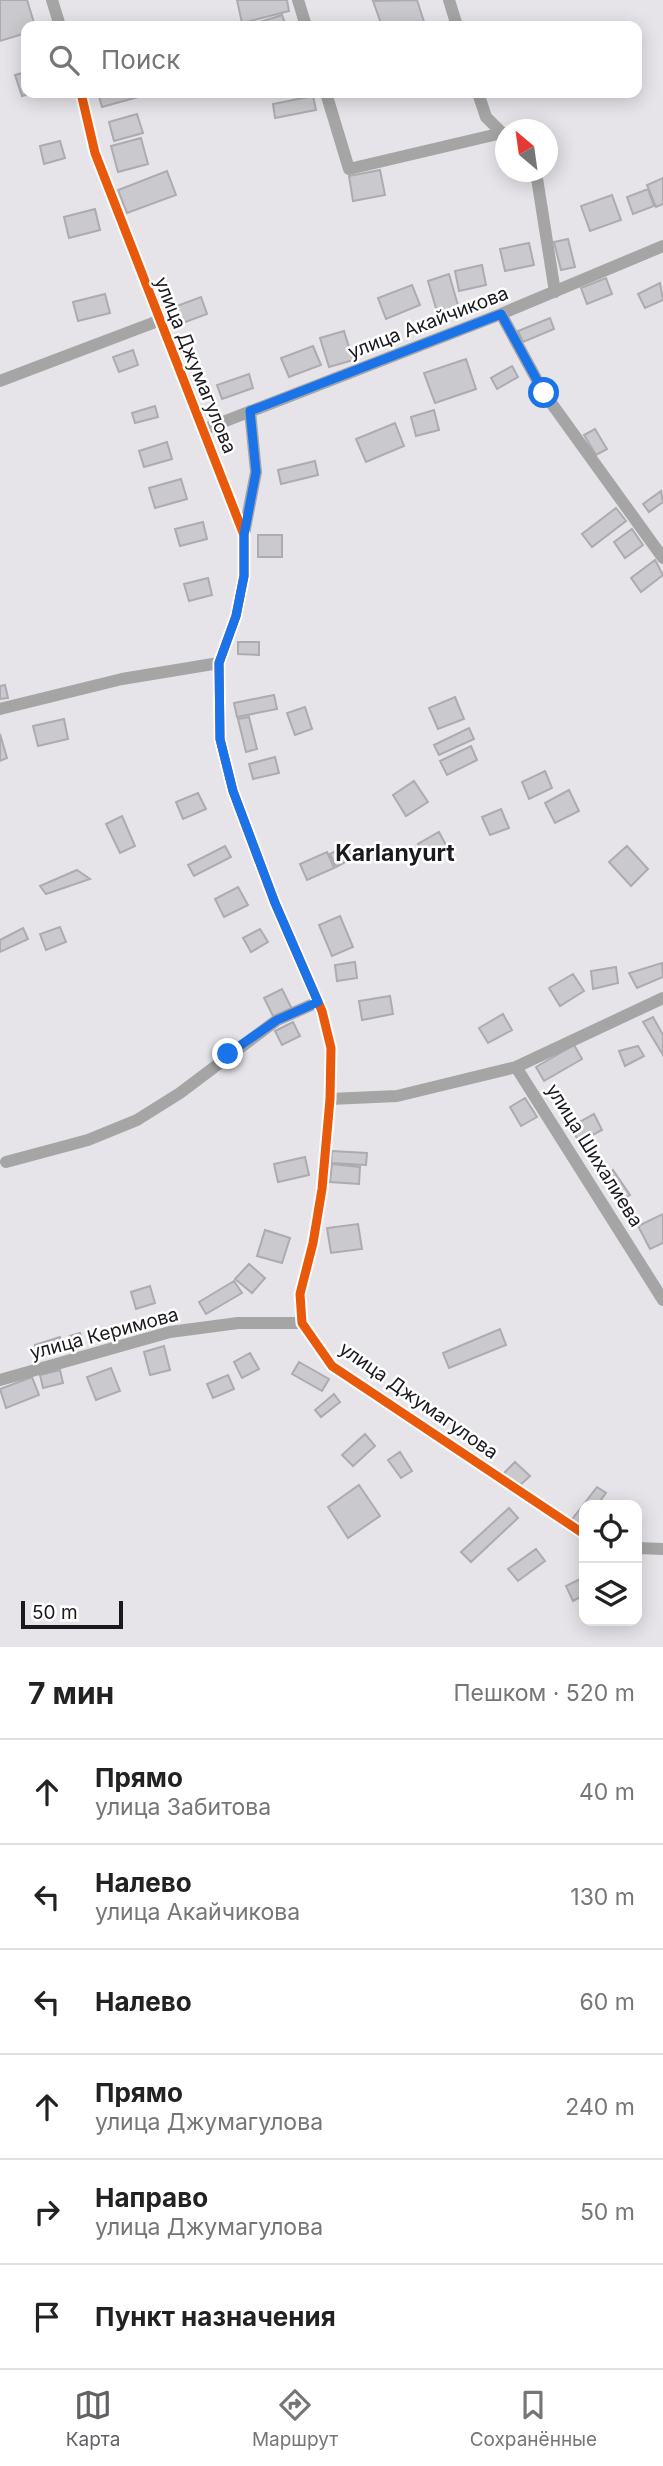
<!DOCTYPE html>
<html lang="ru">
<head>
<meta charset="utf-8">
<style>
	body { margin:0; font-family:Inter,sans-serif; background:#f2f2f2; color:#222 }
	.controls { position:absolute; right:21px; bottom:21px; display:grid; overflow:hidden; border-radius:14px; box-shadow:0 4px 18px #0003 }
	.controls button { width:63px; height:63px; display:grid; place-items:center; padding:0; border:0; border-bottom:2px solid #e0e0e0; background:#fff; color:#222; font:35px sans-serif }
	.compass { position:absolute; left:495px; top:119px; width:63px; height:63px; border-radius:50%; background:#fff; box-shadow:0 4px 18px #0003; rotate:331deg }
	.scale { position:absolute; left:21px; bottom:18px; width:102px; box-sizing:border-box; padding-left:7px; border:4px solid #1b191d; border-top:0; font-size:19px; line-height:24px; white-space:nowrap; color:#1b191d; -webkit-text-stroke:5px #fff; paint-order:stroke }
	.stop { position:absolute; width:21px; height:21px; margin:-16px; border:5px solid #1a73e8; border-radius:50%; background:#fff }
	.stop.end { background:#1a73e8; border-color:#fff; box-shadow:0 2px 7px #0008 }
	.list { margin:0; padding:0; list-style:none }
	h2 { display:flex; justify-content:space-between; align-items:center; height:91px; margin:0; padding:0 28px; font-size:30px }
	h2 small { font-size:23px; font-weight:400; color:#767676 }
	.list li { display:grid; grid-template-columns:46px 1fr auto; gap:21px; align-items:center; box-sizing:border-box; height:105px; padding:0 28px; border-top:2px solid #e0e0e0 }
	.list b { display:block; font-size:26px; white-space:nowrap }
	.list p { margin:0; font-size:23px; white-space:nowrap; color:#767676 }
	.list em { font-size:23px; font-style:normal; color:#767676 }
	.icon { flex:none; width:38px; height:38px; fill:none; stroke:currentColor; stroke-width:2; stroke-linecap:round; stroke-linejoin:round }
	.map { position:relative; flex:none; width:663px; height:1647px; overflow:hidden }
	.search { position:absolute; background:#fff; box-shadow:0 4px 18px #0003; left:21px; right:21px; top:21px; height:77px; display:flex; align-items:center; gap:18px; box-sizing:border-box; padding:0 24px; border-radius:14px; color:#767676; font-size:26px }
	.sheet { height:721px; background:#fff }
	nav { display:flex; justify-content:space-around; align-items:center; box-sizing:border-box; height:98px; border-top:2px solid #e0e0e0; background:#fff; font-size:19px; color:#767676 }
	nav a { display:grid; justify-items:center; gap:4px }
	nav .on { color:#626064 }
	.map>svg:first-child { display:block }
</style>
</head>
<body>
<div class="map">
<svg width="663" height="1647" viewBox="0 0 663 1647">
	<rect width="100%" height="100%" fill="#e6e4e9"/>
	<path fill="#cac9cd" stroke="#adabaf" stroke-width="2" d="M0 0H27L35 26H26V33L0 41Z
		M237 0H287L289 11 242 23Z
		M417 0 425 25 421 26H382L373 1Z
		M282 15 286 26H250V25Z
		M26 72V93H33L22 96 15 75Z
		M98 93H137L138 97 102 107Z
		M313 96 316 110 275 118 273 104Z
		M137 114 143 133 114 141 109 122Z
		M141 138 148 164 118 172 111 146Z
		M60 141 65 158 44 164 40 146Z
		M380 170 385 195 353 201 349 176Z
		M167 171 176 195 127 213 118 190Z
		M663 178V204L656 207 647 185Z
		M648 189 654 206 633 214 627 197Z
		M612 195 621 220 590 231 581 206Z
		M95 209 100 230 69 238 64 217Z
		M568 239 575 267 561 270 554 242Z
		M529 243 534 265 505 271 500 249Z
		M482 265 486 285 459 291 455 271Z
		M449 274 459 309 438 315 428 281Z
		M606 278 612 294 587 304 581 288Z
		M660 283 663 300 645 308 638 294Z
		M412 285 420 305 386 319 378 298Z
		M105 294 110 313 78 321 73 302Z
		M201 297 207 314 180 324 174 307Z
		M550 318 554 329 523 342 518 331Z
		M344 331 353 360 329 367 320 338Z
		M313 346 321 365 289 377 281 358Z
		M133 350 138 365 119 372 113 357Z
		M466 359 476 389 435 403 424 373Z
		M512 366 518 377 497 389 491 378Z
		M249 374 253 388 222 399 217 385Z
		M155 406 158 417 135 423 132 413Z
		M434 410 439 430 416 436 411 417Z
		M395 423 404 446 366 462 356 439Z
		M595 429 607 449 596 455 584 435Z
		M167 442 172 459 144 467 139 451Z
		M315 461 318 475 281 484 278 470Z
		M181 479 187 499 155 508 149 488Z
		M661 491 663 502 649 512 643 504Z
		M616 508 626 521 592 547 582 534Z
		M203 522 207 539 180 546 175 529Z
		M632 529 643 545 625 558 614 542Z
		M258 535H282V557H258Z
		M655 560 663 575 641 592 631 578Z
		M208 578 212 595 189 601 184 584Z
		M238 642H259V655L238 654Z
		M5 685 8 698 0 699V686Z
		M274 695 277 709 237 717 234 703Z
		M455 697 464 719 438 729 429 708Z
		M305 707 312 729 295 735 287 713Z
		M249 717 257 749 246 752 238 719Z
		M64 719 68 739 38 746 33 726Z
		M469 728 474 739 439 755 434 745Z
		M0 734 7 758 0 761Z
		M471 746 477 760 447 775 440 761Z
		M275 757 279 773 253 779 249 764Z
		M545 771 552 788 529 799 522 782Z
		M414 781 428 802 406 816 393 795Z
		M569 790 579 811 555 823 545 803Z
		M198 793 206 809 183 819 176 802Z
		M501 809 509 828 490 835 482 817Z
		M122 816 135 846 120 853 106 824Z
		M439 832 448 849 427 861 418 844Z
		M347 845 353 858 336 867 330 854Z
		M225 846 231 857 194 876 188 865Z
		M627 846 648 869 631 886 609 862Z
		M327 852 334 868 307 880 300 864Z
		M77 870 90 879 46 894 40 886Z
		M238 887 248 905 224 917 215 899Z
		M340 916 353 947 332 956 319 925Z
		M60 927 66 942 46 950 40 934Z
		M23 928 28 939 0 952V940Z
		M260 929 268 942 251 952 243 938Z
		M355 962 357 978 337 981 335 965Z
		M662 963 663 977 637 988 629 973Z
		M616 967 618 983 593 989 591 971Z
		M573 974 584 991 560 1006 549 988Z
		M282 989 292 1009 274 1018 264 998Z
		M390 996 393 1014 362 1020 359 1001Z
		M503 1014 512 1030 488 1043 479 1028Z
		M653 1017 663 1035V1055L643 1022Z
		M293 1022 300 1036 282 1045 275 1031Z
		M574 1045 582 1059 544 1081 536 1067Z
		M638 1046 644 1056 625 1066 619 1051Z
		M525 1098 537 1117 521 1126 510 1107Z
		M594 1114 602 1130 579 1142 571 1127Z
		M332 1151 367 1153 366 1165 331 1163Z
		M305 1157 309 1175 278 1182 274 1164Z
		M332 1164 360 1167 359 1184 330 1182Z
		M613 1170 630 1195 621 1201 604 1176Z
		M663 1214V1243L650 1249 638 1226Z
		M358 1224 362 1249 331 1253 327 1228Z
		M265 1230 290 1238 282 1263 257 1256Z
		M249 1264 265 1278 252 1293 235 1279Z
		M234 1281 242 1293 206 1314 199 1302Z
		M150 1286 155 1303 136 1309 131 1292Z
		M500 1329 506 1345 449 1368 443 1353Z
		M80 1333 83 1342 73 1345 70 1336Z
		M60 1337 64 1350 39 1358 35 1345Z
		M164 1346 170 1370 150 1375 144 1352Z
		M250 1353 259 1369 242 1378 234 1362Z
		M299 1362 329 1379 322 1391 292 1374Z
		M111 1368 120 1391 96 1400 87 1377Z
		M60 1370 63 1383 43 1388 40 1375Z
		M228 1375 234 1389 213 1398 207 1384Z
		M32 1377 39 1395 6 1408 0 1389Z
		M334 1394 340 1402 321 1417 315 1410Z
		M365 1434 375 1446 353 1466 342 1455Z
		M400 1452 412 1471 401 1478 388 1460Z
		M515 1462 530 1476 518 1487 504 1473Z
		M359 1485 380 1516 348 1538 328 1507Z
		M597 1487 606 1493 597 1505H584V1522L579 1529 570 1522Z
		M509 1508 518 1518 471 1562 461 1552Z
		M536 1549 545 1561 518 1581 508 1569Z
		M584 1577V1595L573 1601 566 1586Z"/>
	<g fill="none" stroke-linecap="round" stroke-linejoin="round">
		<path stroke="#a4a5a4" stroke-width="12" d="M52 0 60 26
			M298 0 306 26
			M449 0 457 26
			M81 93 95 153 244 535V576L236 616 219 663 220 739 233 791 275 903 322 1011 331 1048 330 1099 322 1189 313 1243 300 1294 302 1323 332 1366 584 1534
			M326 93 349 169 502 133
			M478 93 486 117 505 136
			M536 172 555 292
			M501 314 544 393 663 558
			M0 381 158 321
			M205 429 501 314 663 246
			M244 534 256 472 250 411
			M0 709 122 679 219 663
			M516 1067 663 1300
			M330 1099 397 1096 516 1067 663 998
			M6 1162 88 1140 137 1120 180 1093 277 1020 318 1002
			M0 1380 170 1332 238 1323H302
			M637 1548 663 1549"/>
		<g stroke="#fff" stroke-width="13">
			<path id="cycleway" d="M81 93 95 153 244 535V576L236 616 219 663 220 739 233 791 275 903 322 1011 331 1048 330 1099 322 1189 313 1243 300 1294 302 1323 332 1366 584 1534"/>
		</g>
		<use href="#cycleway" stroke="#e8590c" stroke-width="9"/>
	</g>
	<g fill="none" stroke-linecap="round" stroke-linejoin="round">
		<path stroke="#1a73e8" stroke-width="9" d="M228 1054 277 1020 318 1002 275 903 233 791 220 739 219 663 236 616 244 576V535L256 472 250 411 501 314 544 393"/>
	</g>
	<g text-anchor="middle" stroke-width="5" stroke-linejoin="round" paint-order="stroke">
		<g font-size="19" fill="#1b191d" stroke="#fff">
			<text transform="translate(428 322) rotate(-21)" y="7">улица Акайчикова</text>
			<text transform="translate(196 365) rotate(68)" y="7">улица Джумагулова</text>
			<text transform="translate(595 1155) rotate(58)" y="7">улица Шихалиева</text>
			<text transform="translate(104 1333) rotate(-15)" y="7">улица Керимова</text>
			<text transform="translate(419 1400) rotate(35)" y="7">улица Джумагулова</text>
		</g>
		<g font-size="23" font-weight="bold" fill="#1b191d" stroke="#fff">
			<text x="395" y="861">Karlanyurt</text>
		</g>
	</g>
</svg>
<div class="controls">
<button><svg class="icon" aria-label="locate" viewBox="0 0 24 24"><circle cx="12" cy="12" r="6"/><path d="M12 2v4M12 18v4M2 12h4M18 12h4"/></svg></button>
<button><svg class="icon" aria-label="layers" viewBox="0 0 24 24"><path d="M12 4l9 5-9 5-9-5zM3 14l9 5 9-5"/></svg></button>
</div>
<svg class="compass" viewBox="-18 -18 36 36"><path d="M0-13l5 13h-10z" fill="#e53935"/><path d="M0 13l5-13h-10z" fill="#767676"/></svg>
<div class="scale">50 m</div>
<div class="stop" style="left:544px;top:393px"></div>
<div class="stop end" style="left:228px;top:1054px"></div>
<div class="search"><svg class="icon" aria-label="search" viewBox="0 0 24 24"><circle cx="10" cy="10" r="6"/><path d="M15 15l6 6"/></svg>Поиск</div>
</div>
<section class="sheet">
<h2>7 мин<small>Пешком · 520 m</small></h2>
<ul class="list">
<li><svg class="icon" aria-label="ahead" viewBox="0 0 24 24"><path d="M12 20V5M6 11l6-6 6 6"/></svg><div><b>Прямо</b><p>улица Забитова</p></div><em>40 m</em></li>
<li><svg class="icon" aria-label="left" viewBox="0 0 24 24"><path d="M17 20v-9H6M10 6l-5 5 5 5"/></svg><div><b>Налево</b><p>улица Акайчикова</p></div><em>130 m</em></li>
<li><svg class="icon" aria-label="left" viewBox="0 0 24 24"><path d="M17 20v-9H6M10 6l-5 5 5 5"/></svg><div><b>Налево</b></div><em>60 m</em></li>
<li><svg class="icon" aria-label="ahead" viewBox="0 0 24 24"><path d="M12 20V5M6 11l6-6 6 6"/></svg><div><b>Прямо</b><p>улица Джумагулова</p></div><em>240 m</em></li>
<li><svg class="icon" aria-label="right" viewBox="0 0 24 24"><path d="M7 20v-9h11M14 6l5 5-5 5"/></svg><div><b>Направо</b><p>улица Джумагулова</p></div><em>50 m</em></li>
<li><svg class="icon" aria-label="arrive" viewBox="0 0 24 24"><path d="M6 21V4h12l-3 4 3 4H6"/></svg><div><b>Пункт назначения</b></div></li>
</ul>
</section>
<nav>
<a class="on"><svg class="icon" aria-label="map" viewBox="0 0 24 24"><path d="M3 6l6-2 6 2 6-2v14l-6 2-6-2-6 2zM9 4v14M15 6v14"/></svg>Карта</a>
<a><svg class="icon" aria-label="directions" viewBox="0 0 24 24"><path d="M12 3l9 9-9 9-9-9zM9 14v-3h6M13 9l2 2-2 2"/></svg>Маршрут</a>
<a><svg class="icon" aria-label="saved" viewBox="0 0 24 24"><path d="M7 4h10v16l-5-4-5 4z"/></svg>Сохранённые</a>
</nav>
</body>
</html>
